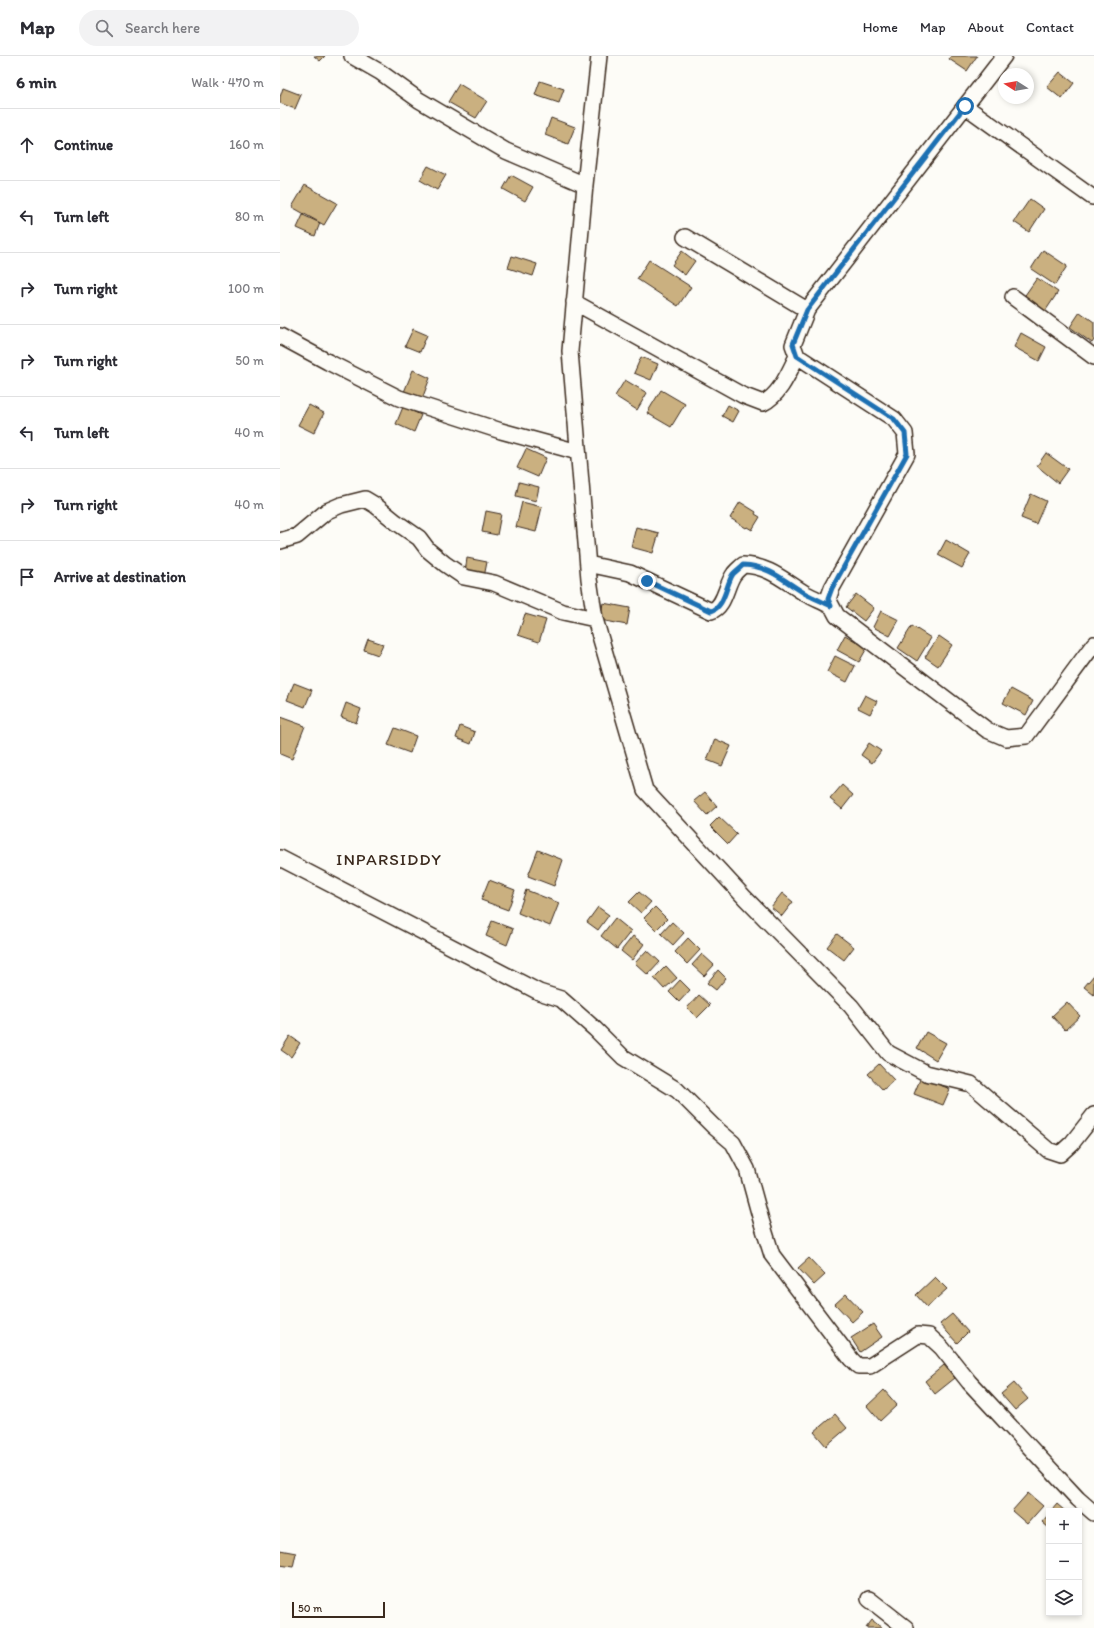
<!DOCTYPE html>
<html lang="en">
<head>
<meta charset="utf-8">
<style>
	body { margin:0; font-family:Itim,sans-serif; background:#f2f2f3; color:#2b2b33 }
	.controls { position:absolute; right:12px; bottom:12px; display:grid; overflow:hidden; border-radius:0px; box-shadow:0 2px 6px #0003 }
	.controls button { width:36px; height:36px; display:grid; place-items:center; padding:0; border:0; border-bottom:1px solid #e1e1e2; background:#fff; color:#2b2b33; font:20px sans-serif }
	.compass { position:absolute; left:718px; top:12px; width:36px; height:36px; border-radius:50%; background:#fff; box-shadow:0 2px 6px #0003; rotate:281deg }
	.scale { position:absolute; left:12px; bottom:10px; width:93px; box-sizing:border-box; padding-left:4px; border:2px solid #3b2a1e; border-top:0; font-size:11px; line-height:14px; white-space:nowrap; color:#3b2a1e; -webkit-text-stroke:3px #fdfcf7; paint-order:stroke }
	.stop { position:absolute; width:12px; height:12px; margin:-9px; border:3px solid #1f6fb2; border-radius:50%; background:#fff }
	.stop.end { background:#1f6fb2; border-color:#fff; box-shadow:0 1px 4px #0008 }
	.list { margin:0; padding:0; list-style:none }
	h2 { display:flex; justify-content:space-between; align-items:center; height:52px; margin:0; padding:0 16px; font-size:17px }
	h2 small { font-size:13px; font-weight:400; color:#7c7c81 }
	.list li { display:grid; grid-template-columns:26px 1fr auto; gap:12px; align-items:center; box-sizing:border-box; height:72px; padding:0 16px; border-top:1px solid #e1e1e2 }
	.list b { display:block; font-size:15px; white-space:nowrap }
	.list em { font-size:13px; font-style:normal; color:#7c7c81 }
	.icon { flex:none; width:22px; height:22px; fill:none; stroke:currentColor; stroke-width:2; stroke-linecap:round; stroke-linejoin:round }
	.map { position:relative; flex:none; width:814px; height:1572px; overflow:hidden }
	header { display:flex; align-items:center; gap:24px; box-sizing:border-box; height:56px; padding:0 20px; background:#fff; border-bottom:1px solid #e1e1e2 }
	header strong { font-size:19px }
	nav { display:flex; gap:22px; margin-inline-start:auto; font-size:14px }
	.search { width:280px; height:36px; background:#f2f2f3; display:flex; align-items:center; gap:10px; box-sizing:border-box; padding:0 14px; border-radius:22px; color:#7c7c81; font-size:15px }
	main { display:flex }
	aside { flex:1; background:#fff }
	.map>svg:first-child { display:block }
</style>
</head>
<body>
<header>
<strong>Map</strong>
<div class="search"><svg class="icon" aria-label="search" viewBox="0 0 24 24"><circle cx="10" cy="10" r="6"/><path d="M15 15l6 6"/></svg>Search here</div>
<nav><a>Home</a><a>Map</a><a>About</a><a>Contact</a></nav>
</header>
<main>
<aside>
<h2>6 min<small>Walk · 470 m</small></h2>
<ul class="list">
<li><svg class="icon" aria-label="ahead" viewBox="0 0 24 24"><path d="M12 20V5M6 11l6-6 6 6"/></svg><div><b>Continue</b></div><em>160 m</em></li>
<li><svg class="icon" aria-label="left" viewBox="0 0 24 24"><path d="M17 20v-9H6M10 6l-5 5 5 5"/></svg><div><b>Turn left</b></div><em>80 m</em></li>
<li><svg class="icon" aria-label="right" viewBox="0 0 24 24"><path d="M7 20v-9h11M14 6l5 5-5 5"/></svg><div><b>Turn right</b></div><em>100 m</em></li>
<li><svg class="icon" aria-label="right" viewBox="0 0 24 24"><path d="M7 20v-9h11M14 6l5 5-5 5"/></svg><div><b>Turn right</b></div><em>50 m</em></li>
<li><svg class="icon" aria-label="left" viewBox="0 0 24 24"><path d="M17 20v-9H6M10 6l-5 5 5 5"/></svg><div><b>Turn left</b></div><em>40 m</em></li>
<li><svg class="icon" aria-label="right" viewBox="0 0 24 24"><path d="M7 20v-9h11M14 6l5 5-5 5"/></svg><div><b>Turn right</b></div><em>40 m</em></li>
<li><svg class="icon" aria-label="arrive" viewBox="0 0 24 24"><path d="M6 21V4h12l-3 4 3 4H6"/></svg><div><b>Arrive at destination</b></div></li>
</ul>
</aside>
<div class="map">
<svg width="814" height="1572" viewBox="0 0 814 1572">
	<rect width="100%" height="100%" fill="#fdfcf7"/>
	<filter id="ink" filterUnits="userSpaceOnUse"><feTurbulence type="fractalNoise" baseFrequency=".025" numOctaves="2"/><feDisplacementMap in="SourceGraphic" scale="8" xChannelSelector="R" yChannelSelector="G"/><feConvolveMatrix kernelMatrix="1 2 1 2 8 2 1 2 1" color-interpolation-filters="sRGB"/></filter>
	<g filter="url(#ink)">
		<path fill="#cab080" stroke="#3b2a1e" d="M34 0H45L40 5Z
			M671 0H697L687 15 669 3Z
			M780 16 794 27 782 43 767 31Z
			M260 25 284 33 279 47 255 39Z
			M179 28 207 45 196 62 168 46Z
			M3 32 21 39 15 53 0 47V41Z
			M271 62 295 71 288 88 265 79Z
			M148 110 166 119 157 134 140 124Z
			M231 119 253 131 245 145 223 133Z
			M25 129 57 147 44 169 12 151Z
			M750 143 764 153 749 176 734 166Z
			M23 159 40 167 35 180 17 172Z
			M763 194 787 210 775 229 751 213Z
			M402 195 415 205 405 219 392 209Z
			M232 200 257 208 253 220 228 212Z
			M369 204 411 231 398 250 357 223Z
			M757 222 778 236 764 257 743 242Z
			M800 256 814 266V284L812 287 790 271Z
			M133 273 147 279 140 296 125 290Z
			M741 277 766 291 759 305 734 291Z
			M361 301 378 308 371 324 354 317Z
			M133 314 150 322 142 343 124 336Z
			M345 324 367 337 357 354 335 340Z
			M381 334 405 348 391 371 367 357Z
			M29 349 44 357 34 377 18 369Z
			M448 349 459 355 453 366 442 360Z
			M123 351 141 359 134 376 116 368Z
			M246 393 266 402 258 421 237 412Z
			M766 397 788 413 778 427 757 410Z
			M239 426 259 431 256 445 236 440Z
			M751 438 766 445 756 468 741 462Z
			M242 446 262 451 256 476 236 471Z
			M460 446 476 456 475 458 480 461 472 474 467 471 466 472 450 462Z
			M206 455 221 458 217 479 202 476Z
			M356 471 379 477 373 497 351 491Z
			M666 484 690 498 682 512 658 499Z
			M187 502 207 506 204 521 185 517Z
			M576 538 594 552 584 565 566 551Z
			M323 547 350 552 347 569 320 564Z
			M601 555 619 564 610 580 593 571Z
			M245 558 266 564 259 586 238 579Z
			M632 570 651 582 637 605 618 592Z
			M565 579 587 592 579 606 557 594Z
			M659 580 672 589 658 610 645 601Z
			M88 583 103 588 98 599 84 594Z
			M555 600 575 610 567 626 547 616Z
			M14 627 32 634 25 651 7 644Z
			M731 633 753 645 746 659 723 647Z
			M585 639 597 645 590 658 578 652Z
			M66 647 81 653 76 667 61 661Z
			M0 661 25 670 12 703 0 698Z
			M180 670 195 676 191 688 176 682Z
			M115 672 136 680 130 697 108 689Z
			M435 683 451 690 442 710 427 704Z
			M589 687 601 695 592 707 581 699Z
			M562 729 573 739 562 753 550 743Z
			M425 736 437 750 427 759 414 745Z
			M439 761 457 778 448 788 430 770Z
			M258 794 283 804 274 830 248 820Z
			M209 824 235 834 228 854 201 844Z
			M246 834 279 847 270 870 238 857Z
			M359 836 371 846 361 857 349 846Z
			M502 837 513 846 502 860 491 851Z
			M318 851 329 859 318 874 307 866Z
			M375 851 387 863 376 874 364 862Z
			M335 862 351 875 337 893 321 880Z
			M212 865 233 873 227 889 206 880Z
			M392 866 404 877 393 889 381 878Z
			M557 878 574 891 564 904 547 891Z
			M353 880 364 888 352 904 341 895Z
			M408 882 420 894 407 908 395 896Z
			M367 894 380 906 368 919 355 907Z
			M422 898 434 909 424 920 412 909Z
			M386 910 397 922 384 933 374 922Z
			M438 914 446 922 436 934 427 927Z
			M814 919V939L804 931Z
			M400 924 410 934 399 946 389 936Z
			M419 939 430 949 417 962 407 952Z
			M787 946 800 960 785 974 772 960Z
			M646 976 666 987 656 1004 637 992Z
			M10 980 20 987 11 1001 1 994Z
			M599 1008 614 1024 603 1034 588 1018Z
			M641 1021 670 1033 663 1049 634 1038Z
			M529 1202 545 1219 534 1229 518 1212Z
			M655 1221 667 1233 647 1251 636 1239Z
			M566 1238 583 1256 572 1266 555 1248Z
			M672 1258 688 1276 677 1287 660 1268Z
			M593 1268 602 1281 580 1296 571 1282Z
			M664 1309 675 1322 655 1338 645 1325Z
			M734 1327 748 1343 735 1354 721 1338Z
			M604 1334 617 1349 600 1365 587 1350Z
			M555 1358 567 1372 546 1390 534 1376Z
			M748 1437 763 1450 747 1468 732 1455Z
			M777 1448 785 1455H771Z
			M769 1458V1472L762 1466Z
			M0 1494 16 1497 13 1511 0 1509Z
			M592 1564 602 1572H586Z"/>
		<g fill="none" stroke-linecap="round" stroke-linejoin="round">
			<g stroke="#3b2a1e" stroke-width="18">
				<path id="minor" d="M72 0 100 16 139 44 226 95 305 129
					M319 0 305 129 290 295 309 523 315 563 365 734 465 842 571 950 608 997 646 1017 691 1028 768 1094 780 1098 792 1087 814 1059
					M685 50 812 141
					M405 181 527 254 513 289 517 300 614 363 625 377 627 398 552 532 548 543 557 560 707 674 726 682 746 680 814 588
					M733 241 814 301
					M294 246 462 339 483 347C500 339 509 316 517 300
					M527 254 724 0
					M0 280 48 306 119 342 221 375 298 396
					M0 485 17 480 47 455 61 449 85 443 95 449 116 466 139 482 148 494 165 508 184 521 214 527 283 556 315 563
					M308 508 350 517 431 555C445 551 446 528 454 518 456 515 460 512 463 509 490 510 504 525 526 538 534 542 543 546 551 550
					M0 802 259 936 281 943 315 973 343 1001 397 1034 433 1070 453 1087 467 1113 481 1164 492 1199 571 1303 578 1310H590L638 1279 649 1280 662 1292 689 1326 798 1443 814 1457
					M589 1543 626 1572"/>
			</g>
			<use href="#minor" stroke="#fdfcf7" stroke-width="15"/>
		</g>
	</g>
	<g fill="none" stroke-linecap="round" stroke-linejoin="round" filter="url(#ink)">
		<path stroke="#1f6fb2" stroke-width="5" d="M367 525 431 555C445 551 446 528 453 518 456 515 460 512 463 509 490 510 504 525 526 538 534 542 543 546 551 550L548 543 552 532 627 398 625 377 614 363 517 300 513 288 527 254 685 50"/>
	</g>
	<g text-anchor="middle" stroke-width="3.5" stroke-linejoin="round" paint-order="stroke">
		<g font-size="17" letter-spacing="1" fill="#3b2a1e" stroke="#fdfcf7">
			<text x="109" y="809">INPARSIDDY</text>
		</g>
	</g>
</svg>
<div class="controls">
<button>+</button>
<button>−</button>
<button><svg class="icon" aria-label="layers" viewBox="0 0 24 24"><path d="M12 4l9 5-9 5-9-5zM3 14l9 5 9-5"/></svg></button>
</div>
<svg class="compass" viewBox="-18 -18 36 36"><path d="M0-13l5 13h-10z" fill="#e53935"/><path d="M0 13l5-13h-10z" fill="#7c7c81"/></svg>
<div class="scale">50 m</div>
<div class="stop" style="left:685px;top:50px"></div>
<div class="stop end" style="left:367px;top:525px"></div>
</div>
</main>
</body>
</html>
